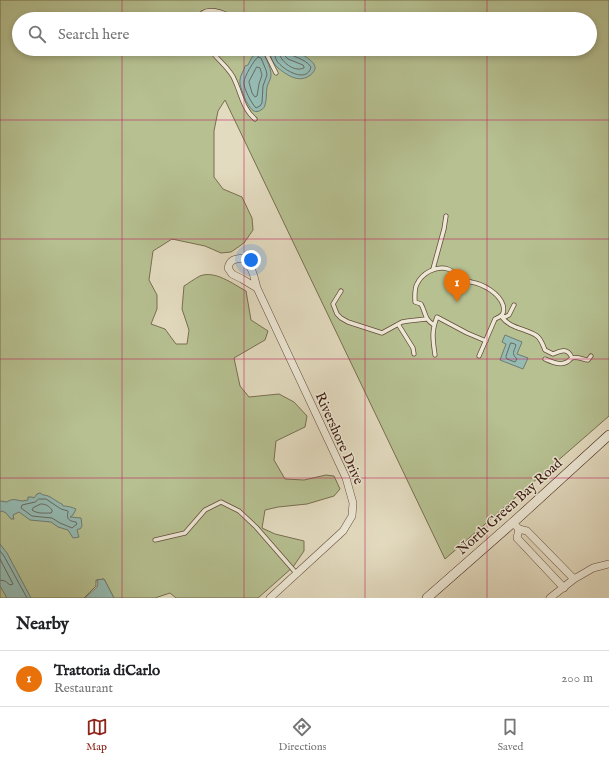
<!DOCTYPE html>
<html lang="en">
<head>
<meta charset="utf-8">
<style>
	body { margin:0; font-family:"IM FELL English",serif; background:#f6f6f6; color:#202124 }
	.you { position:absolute; left:251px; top:260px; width:14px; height:14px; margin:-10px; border:3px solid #fff; border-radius:50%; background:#1a73e8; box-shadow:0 0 0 6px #1a73e833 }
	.badge { display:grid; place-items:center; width:26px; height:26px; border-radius:50%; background:#8f2418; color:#fff; font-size:13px; font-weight:700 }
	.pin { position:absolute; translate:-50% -33px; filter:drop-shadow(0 1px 2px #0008) }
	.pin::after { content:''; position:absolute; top:21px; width:14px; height:12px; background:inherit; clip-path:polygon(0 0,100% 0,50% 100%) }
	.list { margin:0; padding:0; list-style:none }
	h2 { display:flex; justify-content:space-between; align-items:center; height:52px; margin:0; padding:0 16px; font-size:17px }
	h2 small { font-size:13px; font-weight:400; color:#757577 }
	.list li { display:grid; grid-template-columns:26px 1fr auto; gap:12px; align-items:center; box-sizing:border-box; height:56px; padding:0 16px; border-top:1px solid #e0e0e0 }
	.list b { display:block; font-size:15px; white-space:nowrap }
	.list p { margin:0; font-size:13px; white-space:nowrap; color:#757577 }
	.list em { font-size:13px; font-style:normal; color:#757577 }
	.icon { flex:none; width:22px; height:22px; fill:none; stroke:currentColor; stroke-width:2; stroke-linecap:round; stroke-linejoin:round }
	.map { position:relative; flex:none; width:609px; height:598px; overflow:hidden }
	.search { position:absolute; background:#fff; box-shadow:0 2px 6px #0003; left:12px; right:12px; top:12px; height:44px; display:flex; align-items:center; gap:10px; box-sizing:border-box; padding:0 14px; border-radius:22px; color:#757577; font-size:15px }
	.sheet { height:108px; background:#fff }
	nav { display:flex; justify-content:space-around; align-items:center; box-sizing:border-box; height:56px; border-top:1px solid #e0e0e0; background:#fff; font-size:11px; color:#757577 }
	nav a { display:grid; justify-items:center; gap:2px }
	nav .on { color:#8f2418 }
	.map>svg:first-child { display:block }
</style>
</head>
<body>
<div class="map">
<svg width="609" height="598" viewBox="0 0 609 598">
	<rect width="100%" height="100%" fill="#e3dbc0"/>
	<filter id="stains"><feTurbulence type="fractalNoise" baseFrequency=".005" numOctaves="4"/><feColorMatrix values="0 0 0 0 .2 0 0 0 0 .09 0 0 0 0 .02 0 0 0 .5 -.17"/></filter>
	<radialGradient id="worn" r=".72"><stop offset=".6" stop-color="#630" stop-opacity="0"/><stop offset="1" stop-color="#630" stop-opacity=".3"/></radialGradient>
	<path fill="#b6c091" stroke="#796e50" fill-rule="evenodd" d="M0 0H609V416L445 559 225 100 218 111 214 131V177L223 189 242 197 252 218 253 230 244 243 231 252 221 253 205 246 172 239 153 251 149 280 157 295V309L151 324 165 329 176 344H187L189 330 182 309 184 286C189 283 194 279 200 276 215 270 233 284 246 291L251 320 268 331 265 340 234 358 240 386 249 397 279 394 294 402 307 416 305 427 276 441 274 460 285 479 304 480 326 475 334 476 340 489 334 496 307 504 278 507 265 510 262 528 275 534 304 541V551L293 567 258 598H176L170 593 155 598H114L104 579 96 580V586L84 598H0ZM19 19H590V49H19Z"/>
	<path fill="#95bbb3" stroke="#717b71" d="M271 49C276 49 282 48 287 49 294 50 317 60 315 69 314 72 311 75 309 76 298 83 287 75 278 68 273 63 269 57 271 49Z
		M257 53H260L264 54C267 61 271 68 271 75 271 79 268 83 267 87 266 93 267 99 265 105 264 108 264 108 261 110 253 115 250 107 246 101 244 96 239 85 240 80 240 75 244 71 245 66L248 65 252 57Z
		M505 335 522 342 517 354 528 358 523 369 500 360 506 344 502 342Z
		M40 493 43 495C50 495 55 501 62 504L63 506C67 506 72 507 76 509L73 515 70 517 81 518 82 526 80 529H78L77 530 79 537 73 538 68 530 58 527 51 522 30 520 19 512 13 515 14 519H11L6 513 2 511 0 512V501L7 502C12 498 16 500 22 501 24 501 26 500 28 500V497H32L34 498 37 494Z
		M0 544 7 553 31 598H7L0 586Z
		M104 579 114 598H85L97 587 98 584 97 580Z"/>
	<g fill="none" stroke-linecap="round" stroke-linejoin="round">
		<path stroke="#686b61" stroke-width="1" d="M275 49C274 53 275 58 277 61 283 70 307 84 311 67 305 58 291 57 288 52 288 51 288 50 288 49
			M281 54H283L288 59 303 65 304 67V68C295 72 284 64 280 56Z
			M258 57 261 58 266 70 267 75 263 86 262 103 260 106 256 108C252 104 243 88 244 82 244 77 254 60 258 57Z
			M257 67 260 68 262 75 259 84 257 96 255 97 252 93 249 82Z
			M511 343 515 344 516 345C514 352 511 353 517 359L515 362 507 359 506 357Z
			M39 499H46L61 509 68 511V512C66 520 70 521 76 522L77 524 72 528 60 523 52 518 32 516 21 508 22 505 35 502Z
			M41 504C46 504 49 506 52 510V512L51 513C45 513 37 514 32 510L33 508Z
			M0 551 4 556 27 598
			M0 559 13 584 10 585 5 581 0 580"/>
		<g stroke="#664b3b" stroke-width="5">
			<path id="lane" d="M198 19C204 4 224 12 234 19
				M210 49C217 60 231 69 235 81 241 94 243 109 255 119
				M264 49 276 73
				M433 269 444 229 446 216
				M341 291 333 304 337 314 341 318 348 322 382 333 402 322 408 321 426 319
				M501 316C510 329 525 328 537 336 541 339 543 345 545 350L553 354C562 350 568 348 572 358
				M501 316 505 317 509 315 514 305
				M398 324 413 348 414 354
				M434 325C424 319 426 313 421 304L415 302C415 297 414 289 417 284 422 273 437 265 448 269 454 271 457 278 462 280 465 281 468 281 471 282 483 284 499 293 503 305 505 314 502 316 495 319L479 356
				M435 355C433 340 431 332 437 317L467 333 486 341
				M545 359C552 362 560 366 567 362 569 361 570 359 572 358 577 356 584 360 588 360L591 356
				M155 540 185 533 205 510 221 502 239 511 256 527 297 574"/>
		</g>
		<g stroke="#664b3b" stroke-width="8">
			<path id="street" d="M257 288 242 279 232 274 228 268C230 259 235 259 243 258 252 266 254 276 257 288L346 478 353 503 352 516 343 531 270 598
				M513 523 519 529 527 531 574 579
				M519 529 517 538 564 588
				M550 598 574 579 593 568 609 564"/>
		</g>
		<g stroke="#3c1b0f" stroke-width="10">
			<path id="secondary" d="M427 598 518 518 609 435"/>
		</g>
		<use href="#lane" stroke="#ede8d6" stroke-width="3.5"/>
		<use href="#street" stroke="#ede8d6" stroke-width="7"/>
		<use href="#secondary" stroke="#ede8d6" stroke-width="9"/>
	</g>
	<path fill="none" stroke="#c2185b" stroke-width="1" stroke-opacity="0.55" d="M122 0V19M244 0V19M365 0V19M487 0V19M122 49V598M244 49V598M365 49V598M487 49V598M0 120H609M0 239H609M0 359H609M0 478H609"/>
	<g text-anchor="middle" stroke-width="3" stroke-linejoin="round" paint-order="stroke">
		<g font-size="14" fill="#3c1b0f" stroke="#ede8d6">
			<text transform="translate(340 438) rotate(66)" y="5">Rivershore Drive</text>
			<text transform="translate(509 506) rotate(-42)" y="5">North Green Bay Road</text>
		</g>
	</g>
	<rect width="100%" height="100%" filter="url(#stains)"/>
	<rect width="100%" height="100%" fill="url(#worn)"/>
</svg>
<div class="you"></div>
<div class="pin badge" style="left:457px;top:302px;background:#e8710a">1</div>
<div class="search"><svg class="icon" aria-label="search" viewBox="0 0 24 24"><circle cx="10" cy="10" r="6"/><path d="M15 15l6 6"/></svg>Search here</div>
</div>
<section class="sheet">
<h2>Nearby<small></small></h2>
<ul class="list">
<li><span class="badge" style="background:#e8710a">1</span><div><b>Trattoria diCarlo</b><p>Restaurant</p></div><em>200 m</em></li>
</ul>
</section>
<nav>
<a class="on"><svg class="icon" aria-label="map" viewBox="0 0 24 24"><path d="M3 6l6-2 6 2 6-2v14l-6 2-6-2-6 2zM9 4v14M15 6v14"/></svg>Map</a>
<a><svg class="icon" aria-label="directions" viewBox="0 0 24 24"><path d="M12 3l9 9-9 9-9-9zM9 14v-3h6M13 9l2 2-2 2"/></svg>Directions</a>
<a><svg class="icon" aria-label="saved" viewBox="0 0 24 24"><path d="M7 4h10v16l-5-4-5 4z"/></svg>Saved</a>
</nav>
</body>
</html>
